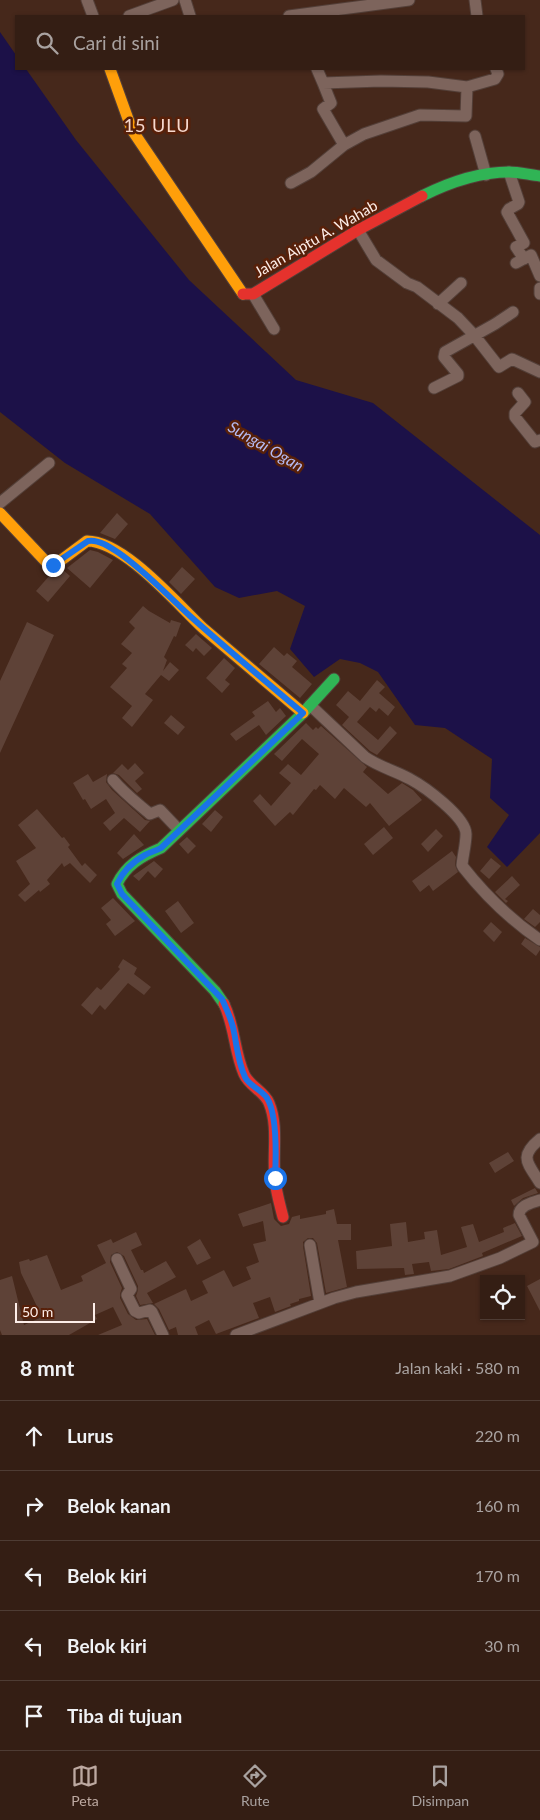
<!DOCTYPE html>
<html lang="id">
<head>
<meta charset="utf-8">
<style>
	body { margin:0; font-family:Lato,sans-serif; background:#3c271d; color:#f1f3f6 }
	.controls { position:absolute; right:15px; bottom:15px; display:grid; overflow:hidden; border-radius:0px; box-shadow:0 1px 4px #0004 }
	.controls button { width:45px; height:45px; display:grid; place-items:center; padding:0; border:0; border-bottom:1px solid #4e3c34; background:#341e14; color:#f1f3f6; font:25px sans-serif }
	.scale { position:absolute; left:15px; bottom:12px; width:80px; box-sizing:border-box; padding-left:5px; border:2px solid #fdeee9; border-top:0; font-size:14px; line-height:18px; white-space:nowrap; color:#fdeee9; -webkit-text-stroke:4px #582009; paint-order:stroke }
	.stop { position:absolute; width:15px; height:15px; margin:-11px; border:4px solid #1a73e8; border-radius:50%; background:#fff }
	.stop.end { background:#1a73e8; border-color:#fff; box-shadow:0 1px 5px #0008 }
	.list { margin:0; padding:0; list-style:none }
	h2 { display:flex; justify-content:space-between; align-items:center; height:65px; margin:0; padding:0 20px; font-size:21px }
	h2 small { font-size:16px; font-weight:400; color:#a9a2a0 }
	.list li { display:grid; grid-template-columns:32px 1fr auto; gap:15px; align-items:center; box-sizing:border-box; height:70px; padding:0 20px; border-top:1px solid #4e3c34 }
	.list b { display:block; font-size:19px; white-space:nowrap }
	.list em { font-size:16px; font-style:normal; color:#a9a2a0 }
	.icon { flex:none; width:28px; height:28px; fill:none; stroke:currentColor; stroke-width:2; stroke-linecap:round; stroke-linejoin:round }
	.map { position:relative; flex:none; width:540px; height:1335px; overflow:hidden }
	.search { position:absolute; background:#341e14; box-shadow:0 1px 4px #0004; left:15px; right:15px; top:15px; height:55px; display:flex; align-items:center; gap:12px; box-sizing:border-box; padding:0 18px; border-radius:0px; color:#a9a2a0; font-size:19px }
	.sheet { height:415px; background:#341e14 }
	nav { display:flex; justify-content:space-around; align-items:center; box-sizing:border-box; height:70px; border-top:1px solid #4e3c34; background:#341e14; font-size:14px; color:#a9a2a0 }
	nav a { display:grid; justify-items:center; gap:2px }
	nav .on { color:#bda9a1 }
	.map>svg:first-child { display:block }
</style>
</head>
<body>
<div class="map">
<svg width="540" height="1335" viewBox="0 0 540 1335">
	<rect width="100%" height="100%" fill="#46281b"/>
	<path fill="#1c1148" d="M0 32 16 55V69H26L76 140 189 280 296 380 373 403 540 535V833L507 867 487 847 509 815 490 798 492 759 445 728 415 725 378 672 360 663 340 659 314 677 290 649 305 606 277 591 239 598 215 587 150 514 65 463 0 412Z"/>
	<path fill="#5e4237" d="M117 513 128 524 115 539 100 533Z
		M90 550 98 552 113 560 90 588 67 568Z
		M182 567 195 579 181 594 169 582Z
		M63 570 70 576 48 602 36 591 50 575Z
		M143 606 149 611 170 623 171 620 181 623 176 637 174 636 164 657 167 660 163 671 170 662 179 670 169 681 161 675 145 694 153 700 132 727 122 718 132 706 110 687 127 668 122 664 132 653 121 644 135 628 129 622Z
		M27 622 54 635 0 753V681Z
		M196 634 212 648 204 656 196 648 193 652 185 645Z
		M274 647 284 656 287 653 297 661 292 667 312 684 300 698 259 664Z
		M224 658 235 668 225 680 230 684 222 693 206 678Z
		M377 680 385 687 379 693 395 707 388 716 379 708 376 712 370 707 357 722 378 740 390 726 397 733 377 755 370 751 342 725 349 717 336 705 348 691 360 701Z
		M268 701 276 712 280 708 286 716 266 735 259 725 236 741 230 734 255 716 252 712Z
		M171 715 185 727 178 735 164 723Z
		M306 723 313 730 316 727 318 729 321 726 367 767 363 772 388 794 402 783 413 790 422 800 389 826 370 803 366 807 344 788 335 799 320 785 316 790 314 789 293 815 290 812 275 826 253 801 260 794 271 806 291 783 279 773 288 764 301 775 319 754 302 739 282 761 274 754Z
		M135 763 144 773 135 781 142 789 137 793 119 775 113 773 122 764 128 770Z
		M88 774 93 782 107 774 106 782 112 790 145 820 150 821 140 832 124 818 110 831 103 823 115 813 106 799 91 809 85 799 83 800 73 783Z
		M37 809 62 838 64 837 70 845 68 847 82 866 85 863 97 875 90 883 70 863 64 867 62 863 47 880 50 884 40 892 39 890 25 902 18 895 30 884 16 861 36 848 18 825Z
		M215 810 223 817 211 832 202 824Z
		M384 827 393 838 373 855 364 844Z
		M436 829 443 836 428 852 421 844Z
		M134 834 144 845 123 859 117 853Z
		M187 837 196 846 188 854 179 844Z
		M452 851 456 857 455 865 458 872 433 891 429 885 420 892 412 881Z
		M491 858 501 866 489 879 480 871Z
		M154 861 163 869 155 878 148 871 139 881 133 876Z
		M512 876 520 885 505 899 508 901 506 903 495 892Z
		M113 898 135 921 115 936 106 924 111 920 101 908Z
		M178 901 194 923 181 933 165 911Z
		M533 909 540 915V922L535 927 524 919Z
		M491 922 502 932 494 942 483 931Z
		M525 938 540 947V950L536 956 521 944Z
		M123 959 137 968 134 974 151 987 144 995 128 983 105 1010 100 1005 92 1015 81 1005 97 987 101 990 120 969 118 967Z
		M508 1152 514 1161 495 1173 489 1163Z
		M535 1188 538 1193 523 1198 514 1206 511 1200Z
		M271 1203 274 1219 281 1226 289 1224 292 1217 300 1215V1219L326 1214V1211L334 1209 337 1224H351V1240H338L347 1287 326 1293 317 1243 313 1238H308L303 1242V1246L311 1296 299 1299V1301L290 1304 291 1306 275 1312 270 1297 253 1303 259 1318 216 1334 209 1320 195 1327 198 1335H178L176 1327 169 1330 159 1309 154 1304 186 1289 191 1301 208 1293 202 1281 224 1270 233 1287 251 1279 246 1267 259 1262 253 1244 266 1241 263 1221 243 1227 238 1214Z
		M406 1222 408 1242 425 1239 424 1232 437 1230 441 1255 467 1247 461 1227 473 1224 479 1242 504 1232 503 1228 515 1223 522 1236 482 1253 483 1256 449 1269 431 1271 429 1262 412 1264 414 1274 405 1275 404 1268 357 1269 356 1251 392 1246 390 1224Z
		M136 1232 142 1245 131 1250 141 1270H143L144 1273 166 1261 176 1277 147 1293 153 1303 140 1305 136 1296 138 1290V1286L124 1256 117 1252 111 1255 110 1262 122 1288 120 1294V1298L128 1314 136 1320 147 1319 155 1335H98L122 1325 113 1307 95 1315 97 1319 69 1335H2L0 1330V1280L12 1276 24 1325 42 1317 21 1273 19 1262 29 1259 30 1261 47 1255 61 1290 83 1281 81 1276 106 1263 97 1245 111 1239 113 1243Z
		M200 1239 211 1258 197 1265 187 1247Z
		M540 1279V1311L527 1286Z"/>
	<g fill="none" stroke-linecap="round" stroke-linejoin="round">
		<g stroke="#533f38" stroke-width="13">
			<path id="street" d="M87 0 93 16
				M185 0 190 16
				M475 0 477 16
				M129 16 173 0
				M289 16 409 0
				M317 69 323 83 381 81 428 82 467 87
				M323 83 331 103 323 109 344 145
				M475 136 486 175
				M509 172 519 202 518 204 509 209 507 212 524 243 516 247 524 259
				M291 183 311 172 344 145 364 134 420 115 466 116 467 87 495 79 498 74 496 69
				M358 230 376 260 407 283 417 287 458 318 474 335 499 367 512 359 540 372
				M516 263 531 255 540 276
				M540 288V294
				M253 294 274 329
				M438 304 461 283
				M434 388 458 376V374L444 357 445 352 495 324 513 312
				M518 393 525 402 515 413V417L535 442 540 440
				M0 503 49 463
				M310 705 365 757C379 767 396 771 410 779 425 787 466 817 466 834 466 844 463 855 462 865L463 867C485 895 511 920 540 940
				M113 780C125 794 136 802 150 814L160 810 179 830
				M540 1139C518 1157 528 1163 540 1183
				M310 1245 320 1303
				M117 1259 131 1289 127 1295 135 1311 139 1313 150 1310 152 1312 163 1335
				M236 1335 334 1298 356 1292 450 1276 500 1258 533 1242 519 1215C519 1205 532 1203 540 1200"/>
		</g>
		<g stroke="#533f38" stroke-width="13">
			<path id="fast" d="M422 196C448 183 479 172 509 172 519 172 530 175 540 176
				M224 1004 215 991 122 894 117 884C126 865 142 856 161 848L303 713 334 679"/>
		</g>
		<g stroke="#533f38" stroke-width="13">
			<path id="slow" d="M110 69 132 130 243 294
				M0 513 50 566 56 564 87 541C124 541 177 604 204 629 237 657 270 685 303 713"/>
		</g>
		<g stroke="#533f38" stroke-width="13">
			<path id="jam" d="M243 294H253L358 230 422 196
				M224 1004C235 1027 234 1051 244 1074 249 1086 264 1091 269 1103 279 1127 272 1154 275 1179 276 1192 280 1205 283 1217"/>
		</g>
		<use href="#street" stroke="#7d645c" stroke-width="11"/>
		<use href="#fast" stroke="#30b455" stroke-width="11"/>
		<use href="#slow" stroke="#ff9f0a" stroke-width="11"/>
		<use href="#jam" stroke="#e5322d" stroke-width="11"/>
	</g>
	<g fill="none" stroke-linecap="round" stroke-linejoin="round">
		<path stroke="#1a73e8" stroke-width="6" d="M53 565 88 541C98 539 110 547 119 553 145 571 166 594 190 616 227 649 265 681 303 713L161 848C156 851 150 852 145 855 132 862 123 871 117 884L122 894 222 999C227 1010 232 1020 234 1032 237 1047 238 1062 245 1077 249 1086 261 1089 267 1098 277 1114 276 1158 275 1178"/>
	</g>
	<g text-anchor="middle" stroke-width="5" stroke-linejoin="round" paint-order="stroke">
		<g font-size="15" fill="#fdeee9" stroke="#582009">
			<text transform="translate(316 239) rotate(-30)" y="5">Jalan Aiptu A. Wahab</text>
		</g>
		<g font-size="16" font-style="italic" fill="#b5baf3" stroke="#582009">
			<text transform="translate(266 446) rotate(30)" y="6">Sungai Ogan</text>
		</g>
		<g font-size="18" letter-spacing="1" fill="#f6d8ce" stroke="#582009">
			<text x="157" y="132">15 ULU</text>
		</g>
	</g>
</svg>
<div class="controls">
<button><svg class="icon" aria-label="locate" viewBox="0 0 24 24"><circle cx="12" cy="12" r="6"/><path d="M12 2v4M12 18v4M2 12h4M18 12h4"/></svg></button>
</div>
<div class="scale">50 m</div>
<div class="stop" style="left:275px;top:1178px"></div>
<div class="stop end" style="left:53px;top:565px"></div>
<div class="search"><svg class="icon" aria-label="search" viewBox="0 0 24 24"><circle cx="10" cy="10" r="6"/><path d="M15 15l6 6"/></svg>Cari di sini</div>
</div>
<section class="sheet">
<h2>8 mnt<small>Jalan kaki · 580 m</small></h2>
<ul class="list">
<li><svg class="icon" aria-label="ahead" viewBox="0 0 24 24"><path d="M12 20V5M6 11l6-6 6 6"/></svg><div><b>Lurus</b></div><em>220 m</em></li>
<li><svg class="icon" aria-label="right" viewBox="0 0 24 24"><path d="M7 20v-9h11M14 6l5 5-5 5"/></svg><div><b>Belok kanan</b></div><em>160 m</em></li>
<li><svg class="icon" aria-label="left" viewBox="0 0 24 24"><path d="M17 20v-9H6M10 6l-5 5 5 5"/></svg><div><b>Belok kiri</b></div><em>170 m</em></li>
<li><svg class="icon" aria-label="left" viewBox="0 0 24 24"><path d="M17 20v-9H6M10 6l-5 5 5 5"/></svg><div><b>Belok kiri</b></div><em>30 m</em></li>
<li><svg class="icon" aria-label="arrive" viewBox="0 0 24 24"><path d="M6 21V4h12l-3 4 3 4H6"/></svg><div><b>Tiba di tujuan</b></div></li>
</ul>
</section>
<nav>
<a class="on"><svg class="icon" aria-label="map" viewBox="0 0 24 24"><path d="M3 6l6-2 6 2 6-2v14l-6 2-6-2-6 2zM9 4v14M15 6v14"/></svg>Peta</a>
<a><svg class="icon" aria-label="directions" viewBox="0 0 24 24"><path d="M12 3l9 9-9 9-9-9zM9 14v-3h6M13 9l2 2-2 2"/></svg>Rute</a>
<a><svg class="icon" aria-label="saved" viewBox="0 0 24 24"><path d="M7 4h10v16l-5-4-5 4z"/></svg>Disimpan</a>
</nav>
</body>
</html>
